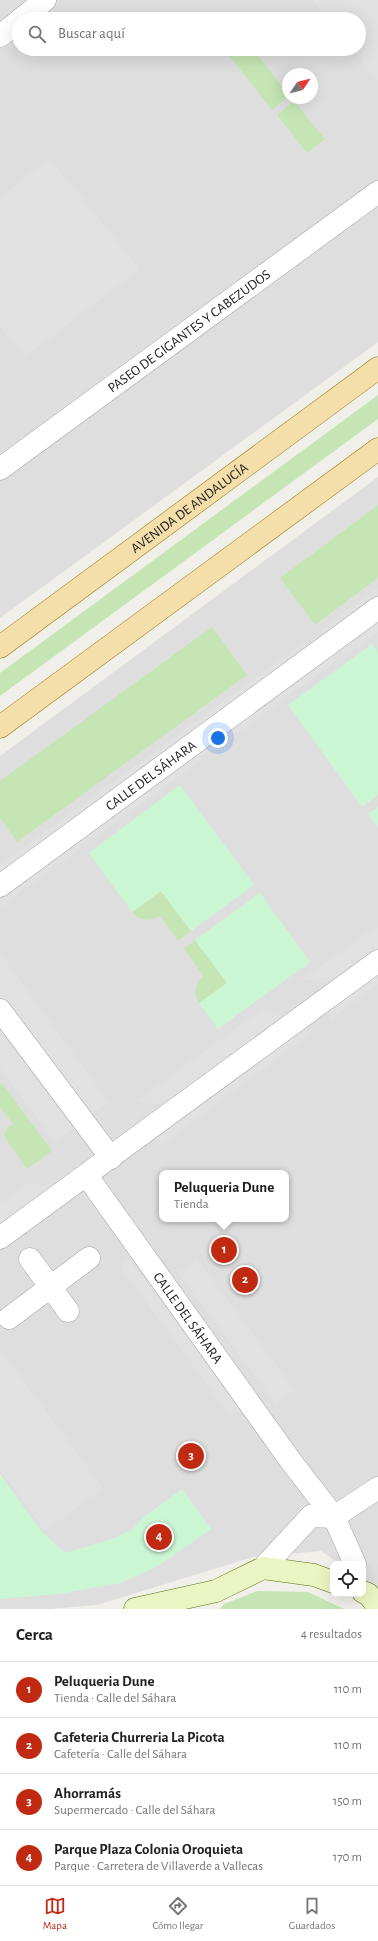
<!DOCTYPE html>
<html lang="es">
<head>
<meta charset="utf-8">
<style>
	body { margin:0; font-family:"Alegreya Sans",sans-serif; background:#f6f6f6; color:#202124 }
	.controls { position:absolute; right:12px; bottom:12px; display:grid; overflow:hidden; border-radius:8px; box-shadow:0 4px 16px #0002 }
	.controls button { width:36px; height:36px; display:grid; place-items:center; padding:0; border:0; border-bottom:1px solid #e0e0e0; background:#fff; color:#202124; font:20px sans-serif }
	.compass { position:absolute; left:282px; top:68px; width:36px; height:36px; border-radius:50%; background:#fff; box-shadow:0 4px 16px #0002; rotate:55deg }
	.you { position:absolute; left:218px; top:738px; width:14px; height:14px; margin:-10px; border:3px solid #fff; border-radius:50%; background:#1a73e8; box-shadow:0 0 0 6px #1a73e833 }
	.badge { display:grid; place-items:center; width:26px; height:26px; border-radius:50%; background:#c12a12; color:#fff; font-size:13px; font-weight:700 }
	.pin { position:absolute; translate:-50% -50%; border:2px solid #fff; box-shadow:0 1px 4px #0006 }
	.popup { position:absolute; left:159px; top:1170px; width:130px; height:52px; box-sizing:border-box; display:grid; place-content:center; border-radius:8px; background:#fff; filter:drop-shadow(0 1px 3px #0005); font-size:13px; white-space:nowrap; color:#757577 }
	.popup b { font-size:15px; color:#202124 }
	.popup::after { content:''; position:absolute; left:50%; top:100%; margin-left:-8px; border:8px solid transparent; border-top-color:#fff }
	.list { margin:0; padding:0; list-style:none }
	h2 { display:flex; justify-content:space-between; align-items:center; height:52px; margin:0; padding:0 16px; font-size:17px }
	h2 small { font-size:13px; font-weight:400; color:#757577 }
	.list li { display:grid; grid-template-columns:26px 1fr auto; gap:12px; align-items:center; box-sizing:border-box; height:56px; padding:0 16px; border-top:1px solid #e0e0e0 }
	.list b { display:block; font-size:15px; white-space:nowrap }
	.list p { margin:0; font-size:13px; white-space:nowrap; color:#757577 }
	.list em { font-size:13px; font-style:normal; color:#757577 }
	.icon { flex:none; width:22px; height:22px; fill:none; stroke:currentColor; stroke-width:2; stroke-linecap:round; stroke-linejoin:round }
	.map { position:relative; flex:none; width:378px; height:1609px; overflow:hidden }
	.search { position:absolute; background:#fff; box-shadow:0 4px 16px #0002; left:12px; right:12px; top:12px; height:44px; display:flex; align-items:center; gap:10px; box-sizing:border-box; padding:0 14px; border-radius:22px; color:#757577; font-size:15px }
	.sheet { height:276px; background:#fff }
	nav { display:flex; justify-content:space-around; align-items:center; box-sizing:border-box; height:56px; border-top:1px solid #e0e0e0; background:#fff; font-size:11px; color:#757577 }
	nav a { display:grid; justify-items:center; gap:2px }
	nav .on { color:#c12a12 }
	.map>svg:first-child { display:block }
</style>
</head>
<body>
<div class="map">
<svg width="378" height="1609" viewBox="0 0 378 1609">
	<rect width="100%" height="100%" fill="#f1efe9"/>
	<path fill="#dfdede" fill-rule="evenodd" d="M0 0H378V342L0 618ZM19 19H359V49H19ZM288 74H312V98H288Z
		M378 477V1590L363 1580V1564H340L321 1551 253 1557 97 1605 49 1609H0V756ZM162 1173H286V1219H162Z"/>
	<path fill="#c5e6b4" d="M224 49H253L288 94V97L272 110Z
		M294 101 325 139 307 153 277 115Z
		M378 395V419L0 696V673Z
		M378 505V578L315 625 280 578Z
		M212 627 247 675 17 842 0 818V781Z
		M161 891 191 931 178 941 160 916C150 922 139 921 132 912Z
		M195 940 227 983 199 1003C194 992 195 984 203 976L184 948Z
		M2 1083 52 1151 27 1169 4 1136 6 1129 13 1124 0 1107V1085Z
		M257 1591 308 1592 344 1609H220L224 1604Z"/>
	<path fill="#cbf6d4" d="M372 644 378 652V795L362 807 288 705Z
		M180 785 254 885 191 931 161 891 132 912 89 853Z
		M378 807V827L368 814Z
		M260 893 310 962 218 1029 199 1003 227 983 195 940Z
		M0 1474 43 1533 65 1553 109 1540 132 1530 144 1517 182 1489 211 1529 158 1566 121 1583 59 1594 0 1599Z"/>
	<path fill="#e1e1e1" d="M312 0H378V81L352 49H359V19H328Z
		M49 158 140 269 25 357 0 327V198Z
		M378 588V596L324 636 320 630Z
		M378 624V632L346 656 342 650Z
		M304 642 308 647 0 873V865Z
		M333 655 336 661 0 907V899Z
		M378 925V949L330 983 303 979Z
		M0 953 109 1102 55 1142 0 1068Z
		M378 972V984L331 1019 326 1011Z
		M261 1010 288 1015 164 1105 137 1101Z
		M305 1027 310 1034 160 1146 155 1138Z
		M27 1184 57 1186 0 1228V1203Z
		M129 1259 240 1410 230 1416 120 1266Z
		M197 1259 295 1390 276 1404 178 1273Z
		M0 1349 103 1488 45 1531 0 1470Z"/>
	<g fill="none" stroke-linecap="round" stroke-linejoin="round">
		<g stroke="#a5a5a5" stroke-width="23">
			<g id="street">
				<path d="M21 19 45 0"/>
				<path d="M0 36 19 21"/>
				<path id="s1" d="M0 469 378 192"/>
				<path id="s2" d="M0 886 378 608"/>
				<path d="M0 1010 111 1158"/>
				<path id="s3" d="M87 1176 290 1460 334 1517 355 1564"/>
				<path d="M0 1238 378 961"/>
				<path d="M30 1259 68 1311"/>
				<path d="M9 1318 89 1258"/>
				<path d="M311 1516 334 1517 378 1488"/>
				<path d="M263 1568 311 1516"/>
			</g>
		</g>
		<g stroke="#59720f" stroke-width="23">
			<path id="secondary" d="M363 1592 368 1594 378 1607
				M135 1609 216 1591 263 1568 314 1575 333 1582"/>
		</g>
		<g stroke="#91780d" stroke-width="23">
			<g id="primary">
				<path id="s4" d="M0 647 378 368"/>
				<path d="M0 727 378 449"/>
			</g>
		</g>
		<use href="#street" stroke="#fff" stroke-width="22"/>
		<use href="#secondary" stroke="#ebf5c3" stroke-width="22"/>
		<use href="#primary" stroke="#f4deaa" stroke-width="22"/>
	</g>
	<g text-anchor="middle" stroke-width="3" stroke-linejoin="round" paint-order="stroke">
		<g font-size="14" fill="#212121" stroke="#fff">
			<text dy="5" stroke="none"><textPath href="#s1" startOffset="234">PASEO DE GIGANTES Y CABEZUDOS</textPath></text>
			<text dy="5" stroke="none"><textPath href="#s4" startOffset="235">AVENIDA DE ANDALUCÍA</textPath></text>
			<text dy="5" stroke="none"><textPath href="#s2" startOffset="187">CALLE DEL SÁHARA</textPath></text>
			<text dy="5" stroke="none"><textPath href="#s3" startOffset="174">CALLE DEL SÁHARA</textPath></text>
		</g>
	</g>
</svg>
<div class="controls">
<button><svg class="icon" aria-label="locate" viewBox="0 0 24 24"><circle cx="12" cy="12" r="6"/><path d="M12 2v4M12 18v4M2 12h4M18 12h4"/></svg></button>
</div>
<svg class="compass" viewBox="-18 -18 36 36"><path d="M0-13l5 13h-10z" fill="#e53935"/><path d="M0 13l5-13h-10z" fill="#757577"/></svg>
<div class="you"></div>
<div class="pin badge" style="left:224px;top:1250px">1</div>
<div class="popup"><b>Peluqueria Dune</b>Tienda</div>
<div class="pin badge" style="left:245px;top:1280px">2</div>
<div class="pin badge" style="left:191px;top:1456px">3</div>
<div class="pin badge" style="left:159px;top:1537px">4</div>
<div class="search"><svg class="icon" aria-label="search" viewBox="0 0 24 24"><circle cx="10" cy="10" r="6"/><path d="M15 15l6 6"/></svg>Buscar aquí</div>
</div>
<section class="sheet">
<h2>Cerca<small>4 resultados</small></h2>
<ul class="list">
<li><span class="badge">1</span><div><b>Peluqueria Dune</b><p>Tienda · Calle del Sáhara</p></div><em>110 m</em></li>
<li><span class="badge">2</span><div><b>Cafeteria Churreria La Picota</b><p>Cafetería · Calle del Sáhara</p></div><em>110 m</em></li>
<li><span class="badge">3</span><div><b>Ahorramás</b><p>Supermercado · Calle del Sáhara</p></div><em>150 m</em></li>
<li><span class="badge">4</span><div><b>Parque Plaza Colonia Oroquieta</b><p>Parque · Carretera de Villaverde a Vallecas</p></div><em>170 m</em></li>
</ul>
</section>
<nav>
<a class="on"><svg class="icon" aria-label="map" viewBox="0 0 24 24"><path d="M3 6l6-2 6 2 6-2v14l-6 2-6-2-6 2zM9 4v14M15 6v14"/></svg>Mapa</a>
<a><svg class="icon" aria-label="directions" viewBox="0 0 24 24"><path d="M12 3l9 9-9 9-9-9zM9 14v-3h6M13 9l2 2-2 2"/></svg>Cómo llegar</a>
<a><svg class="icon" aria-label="saved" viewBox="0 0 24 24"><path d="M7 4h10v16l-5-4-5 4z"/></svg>Guardados</a>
</nav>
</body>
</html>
